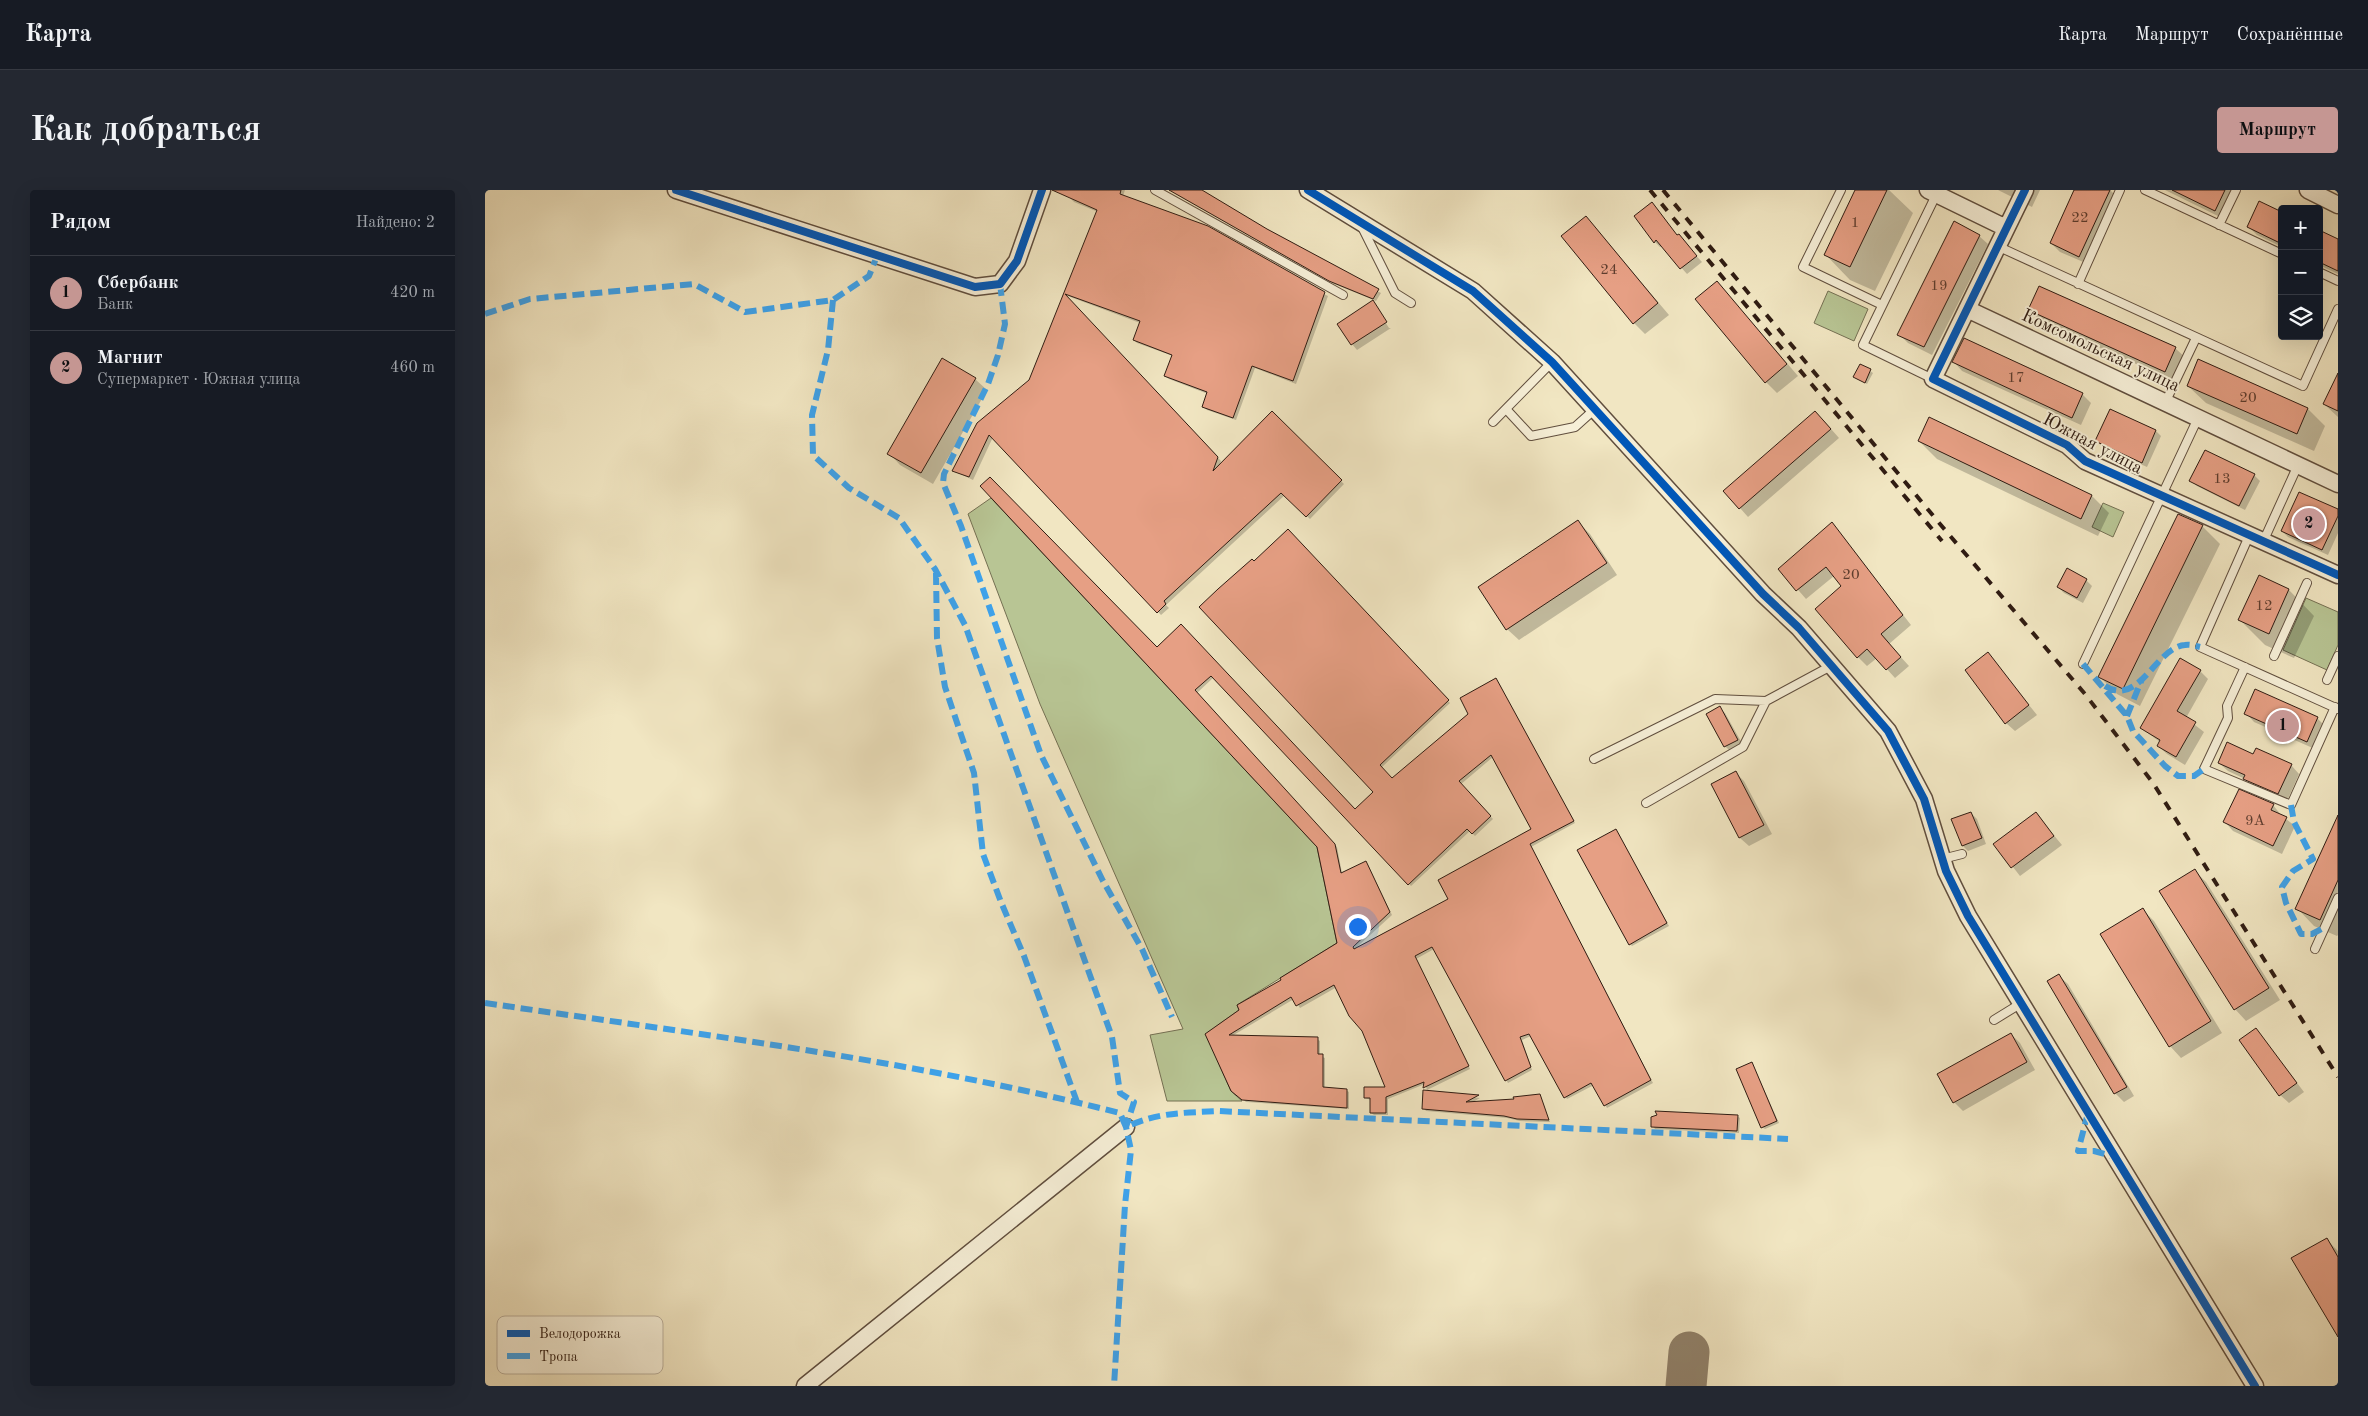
<!DOCTYPE html>
<html lang="ru">
<head>
<meta charset="utf-8">
<style>
	body { margin:0; font-family:"Old Standard TT",serif; background:#242831; color:#f1f3f6 }
	.controls { position:absolute; right:15px; top:15px; display:grid; overflow:hidden; border-radius:5px; box-shadow:0 5px 20px #0002 }
	.controls button { width:45px; height:45px; display:grid; place-items:center; padding:0; border:0; border-bottom:1px solid #363941; background:#171b24; color:#f1f3f6; font:25px sans-serif }
	.you { position:absolute; left:872px; top:736px; width:18px; height:18px; margin:-12px; border:4px solid #fff; border-radius:50%; background:#1a73e8; box-shadow:0 0 0 8px #1a73e833 }
	.badge { display:grid; place-items:center; width:32px; height:32px; border-radius:50%; background:#c59692; color:#111; font-size:16px; font-weight:700 }
	.pin { position:absolute; translate:-50% -50%; border:2px solid #fff; box-shadow:0 1px 5px #0006 }
	.list { margin:0; padding:0; list-style:none }
	h2 { display:flex; justify-content:space-between; align-items:center; height:65px; margin:0; padding:0 20px; font-size:21px }
	h2 small { font-size:16px; font-weight:400; color:#9ea1a6 }
	.list li { display:grid; grid-template-columns:32px 1fr auto; gap:15px; align-items:center; box-sizing:border-box; height:75px; padding:0 20px; border-top:1px solid #363941 }
	.list b { display:block; font-size:19px; white-space:nowrap }
	.list p { margin:0; font-size:16px; white-space:nowrap; color:#9ea1a6 }
	.list em { font-size:16px; font-style:normal; color:#9ea1a6 }
	.icon { flex:none; width:28px; height:28px; fill:none; stroke:currentColor; stroke-width:2; stroke-linecap:round; stroke-linejoin:round }
	.map { position:relative; flex:none; width:1853px; height:1196px; overflow:hidden; border-radius:5px }
	header { display:flex; align-items:center; gap:30px; box-sizing:border-box; height:70px; padding:0 25px; background:#171b24; border-bottom:1px solid #363941 }
	header strong { font-size:24px }
	nav { display:flex; gap:28px; margin-inline-start:auto; font-size:18px }
	.intro { display:flex; align-items:center; justify-content:space-between; box-sizing:border-box; height:120px; padding:0 30px }
	h1 { margin:0; font-size:35px }
	.button { padding:12px 22px; border-radius:5px; background:#c59692; color:#111; font-size:18px; font-weight:700 }
	main { display:flex; gap:30px; padding:0 30px }
	aside { flex:1; background:#171b24; border-radius:5px; box-shadow:0 5px 20px #0002 }
	.map>svg:first-child { display:block }
</style>
</head>
<body>
<header>
<strong>Карта</strong>
<nav><a>Карта</a><a>Маршрут</a><a>Сохранённые</a></nav>
</header>
<div class="intro"><h1>Как добраться</h1><a class="button">Маршрут</a></div>
<main>
<aside>
<h2>Рядом<small>Найдено: 2</small></h2>
<ul class="list">
<li><span class="badge">1</span><div><b>Сбербанк</b><p>Банк</p></div><em>420 m</em></li>
<li><span class="badge">2</span><div><b>Магнит</b><p>Супермаркет · Южная улица</p></div><em>460 m</em></li>
</ul>
</aside>
<div class="map">
<svg width="1853" height="1196" viewBox="0 0 1853 1196">
	<rect width="100%" height="100%" fill="#f1e6c2"/>
	<filter id="stains"><feTurbulence type="fractalNoise" baseFrequency=".004" numOctaves="4"/><feColorMatrix values="0 0 0 0 .2 0 0 0 0 .09 0 0 0 0 .02 0 0 0 .5 -.17"/></filter>
	<radialGradient id="worn" r=".72"><stop offset=".6" stop-color="#630" stop-opacity="0"/><stop offset="1" stop-color="#630" stop-opacity=".3"/></radialGradient>
	<path fill="#b8c594" stroke="#747053" d="M1343 101 1383 119 1369 151 1329 133Z
		M506 308 832 657 852 753 752 815 754 820 721 844 746 901 757 911H682L665 845 698 839 555 514 483 324Z
		M1618 313 1639 322 1628 347 1607 337Z
		M1821 408 1853 422V455L1842 480 1798 460Z"/>
	<path fill="#0003" fill-rule="evenodd" d="M589 0H640L638 6 843 106 811 194 770 178 751 230 722 220 718 216 723 204 684 189 680 186 688 166 652 153 649 150 655 133 580 105 736 271 734 277 787 223 859 294 825 329 800 305 681 415 684 418 676 425 508 247 488 290 469 281 545 191 613 22 589 12 585 8Z
		M684 0H714L781 40 896 103 891 111 849 94Z
		M1371 0H1404L1428 23 1390 101 1365 90 1340 64Z
		M1513 0H1555L1547 17Z
		M1590 0H1625L1633 8 1603 74 1575 62 1566 53Z
		M1680 0H1747L1751 4 1739 29Z
		M1797 24V57L1772 45 1763 36Z
		M1101 27 1184 125 1160 144 1149 133Z
		M1150 27 1193 46 1217 72 1202 84 1177 56 1175 57 1170 52Z
		M1834 42 1853 50V84L1834 75Z
		M1494 46 1503 54 1447 165 1423 153 1414 144Z
		M1232 92 1313 186 1292 203 1281 192Z
		M890 116 904 138H906L872 160 867 154Z
		M1544 120 1690 158 1702 169 1692 192 1556 132Z
		M1714 171 1823 219 1840 236 1829 261 1721 213 1703 196Z
		M1469 172 1597 204 1606 213 1596 235 1477 181Z
		M1376 175 1388 183 1382 194 1372 189Z
		M1853 186V227L1839 214Z
		M490 189 502 200 448 294 415 275 404 263Z
		M1626 220 1671 241 1676 246 1662 277 1617 257 1612 251Z
		M1445 229 1607 306 1624 323 1613 346 1452 269 1434 251Z
		M1339 231 1354 248 1263 327 1255 318Z
		M1769 285 1775 291 1760 320 1712 296 1706 291Z
		M1853 321V343L1843 365 1803 347 1797 341Z
		M1093 332 1105 344 1132 385 1034 450 1022 439Z
		M1347 334 1426 435 1404 454 1424 476 1410 488 1392 468 1382 476 1373 467 1358 397 1349 386 1321 409 1295 379Z
		M1717 336 1735 354 1655 516 1632 504 1615 487Z
		M803 341 965 513 896 578 907 590 985 524 1013 492 1090 633 1046 657 1168 893 1122 918 1109 895 1082 909 1046 846 1037 850 1047 880 1023 893 949 759 931 769 985 879 942 900 940 894 903 909V925H889L886 923V910L880 908 902 898 878 840 852 797 815 818 809 809 747 846 832 849 835 851V866L840 868V899L861 900 864 902V919L761 912 747 900 722 844 854 753 833 656 672 459 696 436 870 621 890 603 769 373ZM729 487 926 696 985 641 990 646 1008 629 975 595 1008 567 1048 640 964 709 872 757 907 725 883 675 881 673 857 683 852 657 712 503Z
		M1774 387 1804 400 1829 426 1809 468 1780 455 1755 430Z
		M1601 390 1607 396 1598 413 1579 403 1573 397Z
		M1503 464 1552 525 1530 541 1521 533Z
		M1715 481 1723 489 1701 528 1719 542 1700 575 1682 564 1673 556 1675 552 1656 538Z
		M1234 518 1240 523 1258 555 1246 562 1240 556 1223 524Z
		M1761 523 1832 528 1841 537 1830 559 1769 532Z
		M1769 566 1806 575 1814 584 1802 611 1769 598 1760 589 1743 581 1734 573Z
		M1250 582 1259 591 1287 644 1264 656 1255 648 1227 594Z
		M1788 615 1796 625 1810 636 1797 664 1748 641 1740 632Z
		M1486 623 1492 629 1501 654 1483 661 1478 656Z
		M1551 624 1577 655 1535 686 1510 654Z
		M1853 628V745L1852 746 1829 736 1812 718Z
		M1133 643 1184 736 1147 756 1145 754Z
		M1709 680 1721 692 1795 810 1761 831 1750 819Z
		M1658 720 1669 731 1737 843 1696 868 1685 856Z
		M1574 786 1583 794 1649 906 1639 912 1630 903 1564 792Z
		M1771 839 1819 902 1804 913 1795 905Z
		M1526 844 1535 853 1550 880 1478 921 1469 912Z
		M1267 873 1294 933 1280 939 1277 937Z
		M939 901 995 908 986 913 1031 910 1054 906 1065 932 1035 931 1022 928 941 921 939 918Z
		M1252 926 1255 928 1254 943 1170 939 1168 936Z
		M1841 1049 1853 1061V1144Z"/>
	<g fill="none" stroke-linecap="round" stroke-linejoin="round">
		<path stroke="#90816a" stroke-width="41" d="M1201 1196 1204 1162"/>
	</g>
	<path fill="#e69f84" stroke="#301c12" fill-rule="evenodd" d="M567 0H636L635 4 723 36 840 102 808 191 767 176 748 228 717 217 722 202 679 186 687 165 648 150 655 131 580 104 733 267 728 281 787 221 857 290 821 327 796 303 679 411 681 414 672 423 504 245 484 287 467 281 492 233 544 190 612 20Z
		M684 0H717L782 39 894 99 888 109 844 91Z
		M1370 0H1402L1365 77 1339 65Z
		M1589 0H1625L1594 67 1565 53Z
		M1687 0H1740L1730 21Z
		M1774 11 1797 22V54L1762 37Z
		M1167 12 1192 45 1194 44 1212 66 1195 79 1171 50 1169 53 1149 26Z
		M1101 26 1173 113 1148 134 1076 46Z
		M1469 31 1495 45 1439 157 1412 145Z
		M1834 40 1853 49V81L1834 72Z
		M1232 91 1302 174 1280 193 1210 109Z
		M1554 96 1691 157 1680 182 1543 120Z
		M888 110 902 132 866 155 852 134Z
		M1479 148 1598 203 1587 228 1467 172Z
		M457 168 491 188 436 283 402 264Z
		M1713 169 1823 218 1812 244 1702 196Z
		M1375 174 1386 179 1380 193 1368 187Z
		M1853 183V221L1838 214Z
		M1625 219 1671 240 1657 273 1610 251Z
		M1330 221 1346 239 1254 319 1238 301Z
		M1444 227 1607 305 1596 329 1433 251Z
		M1720 260 1770 284 1754 316 1704 291Z
		M505 287 672 457 696 434 870 619 888 602 714 417 733 399 767 369 769 371 803 339 964 510 895 575 907 588 983 524 975 508 1011 488 1089 631 1045 654 1166 890 1119 916 1106 893 1079 908 1044 844 1035 847 1046 877 1020 891 947 757 930 766 984 876 938 898 939 892 901 907V923H885V908H879V897H900L877 841 864 826 849 795 811 816 806 807 744 845 833 847V864H838V897L862 899V918L757 910 746 901 720 844 754 820 752 815 796 790 795 788 852 753 832 657 495 296ZM726 486 923 695 982 639 987 644 1006 626 974 591 1006 565 1046 639 953 690 963 709 869 759 868 757 905 722 881 671 856 683 850 654 710 500Z
		M1814 302 1853 319V326L1837 360 1796 341Z
		M1693 324 1718 335 1638 499 1613 487Z
		M1093 330 1122 373 1021 440 993 397Z
		M1347 332 1418 425 1396 444 1416 467 1401 480 1382 459 1372 468 1330 419 1356 396 1341 377 1311 401 1293 379Z
		M1582 378 1602 389 1592 408 1572 397Z
		M1774 385 1804 399 1784 444 1753 430Z
		M1503 462 1544 515 1520 534 1480 480Z
		M1695 468 1716 480 1692 521 1711 532 1691 567 1672 556 1675 550 1655 538Z
		M1770 499 1833 527 1822 552 1759 524Z
		M1235 516 1253 550 1239 557 1221 524Z
		M1742 552 1768 564 1771 558 1807 574 1793 604 1758 589 1760 585 1733 573Z
		M1251 581 1279 635 1254 648 1226 594Z
		M1754 599 1789 614 1786 620 1802 627 1788 656 1738 632Z
		M1486 622 1497 648 1477 656 1466 629Z
		M1551 622 1569 646 1526 678 1508 654Z
		M1853 625V690L1835 730 1810 719Z
		M1131 639 1182 733 1144 755 1092 660Z
		M1710 679 1784 798 1749 820 1674 701Z
		M1658 718 1726 831 1684 857 1615 744Z
		M1574 784 1642 897 1629 904 1562 791Z
		M1771 838 1812 893 1794 906 1754 850Z
		M1526 843 1542 872 1468 913 1452 884Z
		M1267 872 1292 931 1276 938 1251 879Z
		M938 900 994 905 981 912 1029 909 1028 907 1055 904 1064 930 1032 929 1019 926 937 919Z
		M1170 921 1253 925 1252 941 1166 937V927L1172 925Z
		M1842 1048 1853 1067V1147L1806 1068Z"/>
	<g fill="none" stroke-linecap="round" stroke-linejoin="round">
		<g stroke="#604e3e" stroke-width="10">
			<path id="service" d="M670 0 858 105
				M1356 0 1318 77 1397 115
				M1660 0 1797 64
				M1734 35 1751 0
				M877 37 910 103 926 113
				M1512 56 1818 196 1853 119
				M1834 82 1853 91
				M1593 94 1635 0
				M1448 189 1378 155 1452 3
				M1680 213 1711 148
				M1021 219 1046 246 1090 237 1110 219
				M1008 232 1067 172
				M1764 346 1715 457 1853 519
				M1778 352 1813 275
				M1789 466 1822 393
				M1598 474 1713 228
				M1760 477 1742 516 1743 528 1719 579 1806 615 1850 517
				M1842 490 1853 466
				M1109 569 1230 509 1281 511 1346 476
				M1161 613 1258 557 1281 511
				M1457 669 1477 664
				M1830 759 1853 708
				M1509 830 1535 814"/>
		</g>
		<g stroke="#604e3e" stroke-width="19">
			<path id="minor" d="M191 0 490 97 515 94 532 71 557 0
				M823 0 988 101 1067 172 1278 404 1314 438 1403 541 1439 609 1461 681 1483 726 1770 1196
				M1443 0 1521 38
				M1540 0 1448 189 1582 255 1600 271 1853 385
				M1823 0 1853 15
				M1482 119 1853 294
				M320 1196 641 937"/>
		</g>
		<use href="#service" stroke="#f6efd7" stroke-width="8"/>
		<use href="#minor" stroke="#f6efd7" stroke-width="16"/>
		<path stroke="#301c12" stroke-width="4" stroke-dasharray="9 9" stroke-linecap="butt" d="M1165 0 1457 351
			M1178 0 1455 334 1600 504 1668 593 1853 887"/>
		<path stroke="#3ea2ea" stroke-width="6" stroke-dasharray="12 6" stroke-linecap="butt" d="M515 94 520 134 513 165 503 194 459 284 458 293 476 336 556 565 618 691 657 759 687 827
			M348 110 343 160 327 225 328 265 364 298 414 328 450 379 480 435 627 847 635 903 649 912 641 937 646 960 640 1015 629 1196
			M0 124 45 109 209 94 260 122 348 110 384 86 392 66
			M451 383 452 448 460 497 489 583 498 664 516 712 539 766 592 912
			M1598 474 1642 526 1648 541 1680 576 1693 586H1709L1719 579
			M1620 496C1654 518 1671 457 1700 455 1705 454 1711 456 1715 457
			M1642 526 1657 489
			M1806 615 1809 632 1828 669 1808 681 1797 697 1801 713 1816 744H1827L1840 737
			M0 813C212 844 426 870 635 923L641 937C674 922 698 923 734 921L1303 949
			M1603 923 1593 961H1609L1630 967"/>
		<g stroke="#f6efd7" stroke-width="11">
			<path id="cycleway" d="M191 0 490 97 515 94 532 71 557 0
				M823 0 988 101 1067 172 1278 404 1314 438 1403 541 1439 609 1461 681 1483 726 1770 1196
				M1540 0 1448 189 1582 255 1600 271 1853 385"/>
		</g>
		<use href="#cycleway" stroke="#0057b8" stroke-width="8"/>
	</g>
	<g text-anchor="middle" stroke-width="4" stroke-linejoin="round" paint-order="stroke">
		<g font-size="15" fill="#5e3d2e">
			<text x="1595" y="32">22</text>
			<text x="1370" y="37">1</text>
			<text x="1124" y="84">24</text>
			<text x="1454" y="100">19</text>
			<text x="1531" y="192">17</text>
			<text x="1763" y="212">20</text>
			<text x="1737" y="293">13</text>
			<text x="1366" y="389">20</text>
			<text x="1779" y="420">12</text>
			<text x="1770" y="635">9А</text>
		</g>
		<g font-size="18" fill="#301c12" stroke="#f6efd7">
			<text transform="translate(1616 160) rotate(25)" y="6">Комсомольская улица</text>
			<text transform="translate(1608 253) rotate(28)" y="6">Южная улица</text>
		</g>
	</g>
	<rect x="12" y="1126" width="166" height="58" rx="8" fill="#f6efd7" stroke="#bbb09c" stroke-width="1"/>
	<rect x="22" y="1140" width="23" height="7" fill="#0057b8"/>
	<rect x="22" y="1163" width="23" height="6" fill="#3ea2ea"/>
	<g font-size="14" fill="#301c12">
		<text x="54" y="1148">Велодорожка</text>
		<text x="54" y="1171">Тропа</text>
	</g>
	<rect width="100%" height="100%" filter="url(#stains)"/>
	<rect width="100%" height="100%" fill="url(#worn)"/>
</svg>
<div class="controls">
<button>+</button>
<button>−</button>
<button><svg class="icon" aria-label="layers" viewBox="0 0 24 24"><path d="M12 4l9 5-9 5-9-5zM3 14l9 5 9-5"/></svg></button>
</div>
<div class="you"></div>
<div class="pin badge" style="left:1798px;top:536px">1</div>
<div class="pin badge" style="left:1824px;top:334px">2</div>
</div>
</main>
</body>
</html>
